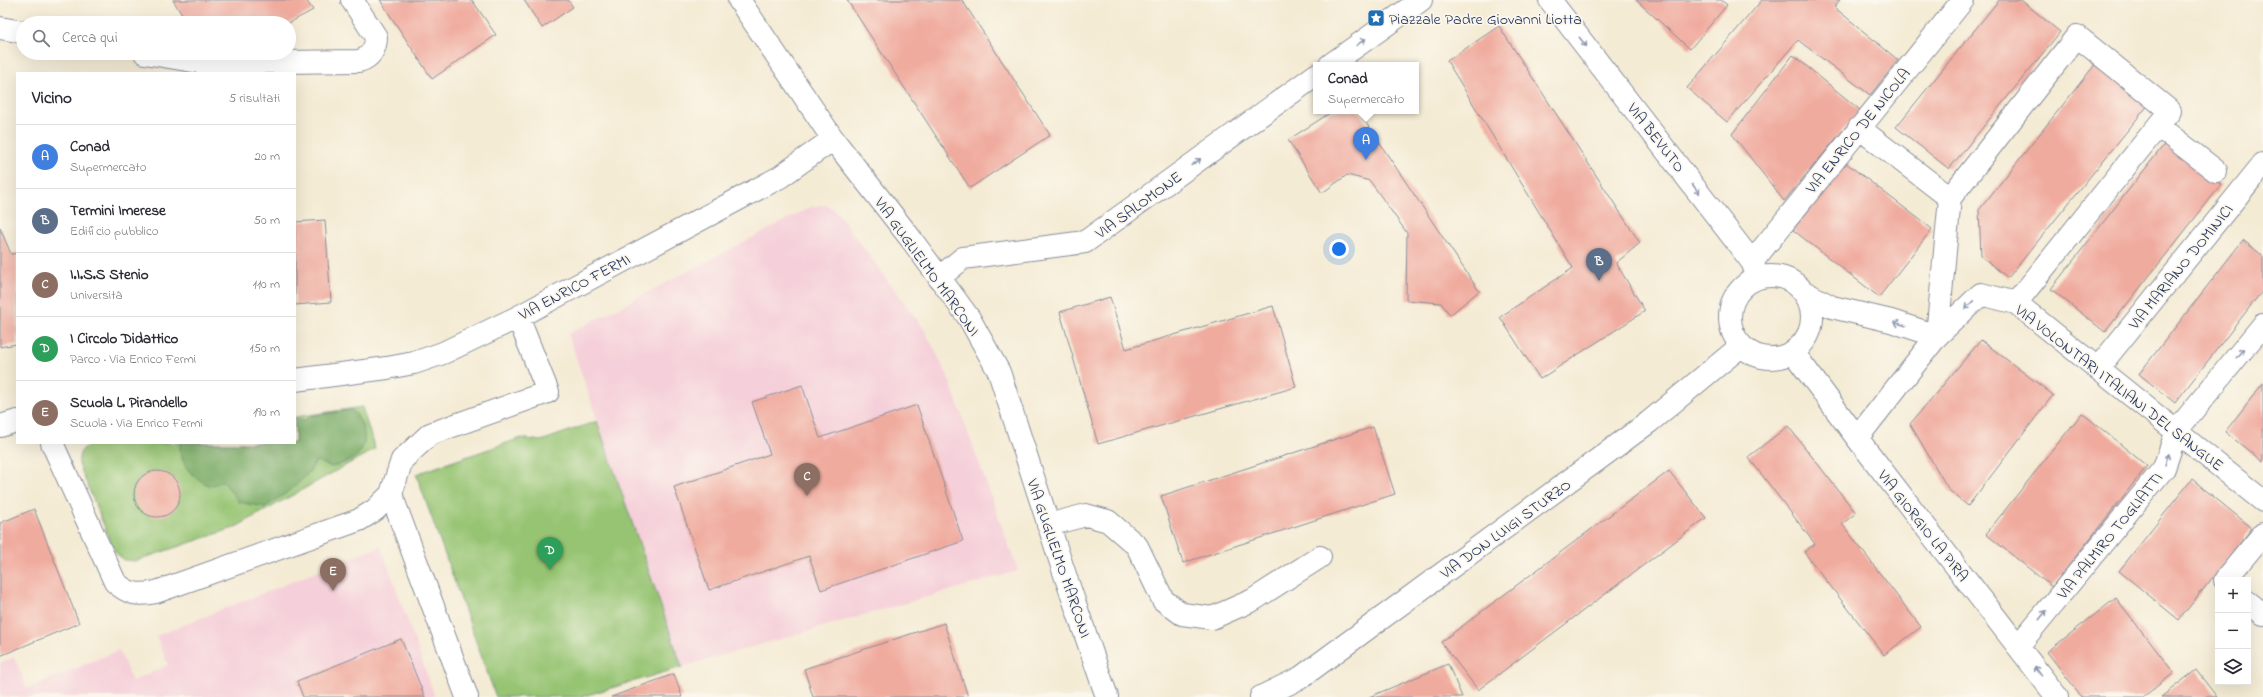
<!DOCTYPE html>
<html lang="it">
<head>
<meta charset="utf-8">
<style>
	body { margin:0; font-family:"Indie Flower",sans-serif; background:#f2f2f3; color:#2b2b33 }
	.controls { position:absolute; right:12px; bottom:12px; display:grid; overflow:hidden; border-radius:0px; box-shadow:0 4px 16px #0002 }
	.controls button { width:36px; height:36px; display:grid; place-items:center; padding:0; border:0; border-bottom:1px solid #e1e1e2; background:#fff; color:#2b2b33; font:20px sans-serif }
	.you { position:absolute; left:1339px; top:249px; width:14px; height:14px; margin:-10px; border:3px solid #fff; border-radius:50%; background:#1a73e8; box-shadow:0 0 0 6px #1a73e833 }
	.badge { display:grid; place-items:center; width:26px; height:26px; border-radius:50%; background:#b45309; color:#fff; font-size:13px; font-weight:700 }
	.pin { position:absolute; translate:-50% -33px; filter:drop-shadow(0 1px 2px #0008) }
	.pin::after { content:''; position:absolute; top:21px; width:14px; height:12px; background:inherit; clip-path:polygon(0 0,100% 0,50% 100%) }
	.popup { position:absolute; left:1313px; top:62px; width:106px; height:52px; box-sizing:border-box; display:grid; place-content:center; border-radius:0px; background:#fff; filter:drop-shadow(0 1px 3px #0005); font-size:13px; white-space:nowrap; color:#7c7c81 }
	.popup b { font-size:15px; color:#2b2b33 }
	.popup::after { content:''; position:absolute; left:50%; top:100%; margin-left:-8px; border:8px solid transparent; border-top-color:#fff }
	.list { margin:0; padding:0; list-style:none }
	h2 { display:flex; justify-content:space-between; align-items:center; height:52px; margin:0; padding:0 16px; font-size:17px }
	h2 small { font-size:13px; font-weight:400; color:#7c7c81 }
	.list li { display:grid; grid-template-columns:26px 1fr auto; gap:12px; align-items:center; box-sizing:border-box; height:64px; padding:0 16px; border-top:1px solid #e1e1e2 }
	.list b { display:block; font-size:15px; white-space:nowrap }
	.list p { margin:0; font-size:13px; white-space:nowrap; color:#7c7c81 }
	.list em { font-size:13px; font-style:normal; color:#7c7c81 }
	.icon { flex:none; width:22px; height:22px; fill:none; stroke:currentColor; stroke-width:2; stroke-linecap:round; stroke-linejoin:round }
	.map { position:relative; flex:none; width:2263px; height:697px; overflow:hidden }
	.search { position:absolute; background:#fff; box-shadow:0 4px 16px #0002; left:16px; top:16px; width:280px; height:44px; display:flex; align-items:center; gap:10px; box-sizing:border-box; padding:0 14px; border-radius:22px; color:#7c7c81; font-size:15px }
	.panel { position:absolute; background:#fff; box-shadow:0 4px 16px #0002; left:16px; top:72px; width:280px; height:372px; border-radius:0px }
	.map>svg:first-child { display:block }
</style>
</head>
<body>
<div class="map">
<svg width="2263" height="697" viewBox="0 0 2263 697">
	<rect width="100%" height="100%" fill="#fbf7ec"/>
	<filter id="ink" filterUnits="userSpaceOnUse"><feTurbulence type="fractalNoise" baseFrequency=".025" numOctaves="2"/><feDisplacementMap in="SourceGraphic" scale="8" xChannelSelector="R" yChannelSelector="G"/><feConvolveMatrix kernelMatrix="1 2 1 2 8 2 1 2 1" color-interpolation-filters="sRGB"/></filter>
	<filter id="wash" filterUnits="userSpaceOnUse"><feTurbulence type="fractalNoise" baseFrequency=".012" numOctaves="4" result="noise"/><feDisplacementMap in="SourceGraphic" scale="16" xChannelSelector="R" yChannelSelector="G"/><feGaussianBlur stdDeviation="0.9" result="paint"/><feColorMatrix in="noise" values="0 0 0 0 0 0 0 0 0 0 0 0 0 0 0 0 0 1.4 0 .05"/><feComposite in="paint" operator="in"/></filter>
	<g filter="url(#wash)">
		<rect width="100%" height="100%" fill="#f4ebd4"/>
		<path fill="#f5cfd9" d="M821 205 829 206 837 212 924 329 947 374 1018 571 682 667 568 334 811 207Z
			M381 546 435 697H0V663L14 657 27 689 119 650 132 681 168 665 156 636Z"/>
		<path fill="#96c472" stroke="#587a68" d="M362 407 375 449 234 528 135 561 124 560 115 552 79 465C77 443 92 445 109 443H295V417Z
			M597 421 682 667 581 697H496L416 474 521 438 541 441Z"/>
		<path fill="#78aa64" stroke="#4a6c61" d="M352 410C364 422 371 444 355 457 349 462 339 464 332 467L316 461C305 482 285 494 265 507L239 502 223 481 210 486C191 476 180 466 180 443H295V419L304 421 310 416Z"/>
		<g id="blocks">
			<path fill="#f0ab9f" d="M173 0H306L313 10 289 23H187Z
				M380 0H472L496 35 432 79Z
				M524 0H568L573 7 542 28Z
				M847 0H962L1050 135 970 188Z
				M1636 0H1721L1727 5 1690 49Z
				M1762 0H1840L1834 7 1898 60 1870 95 1798 40 1727 122 1687 88Z
				M1999 0H2021L2060 32 1949 169 1896 127Z
				M1499 26 1640 243 1616 263 1645 311 1540 379 1500 317 1573 268 1447 61Z
				M1793 55 1860 110 1784 201 1732 134Z
				M2097 62 2149 104 2008 278 1981 256 1979 210Z
				M1333 111H1358L1479 291 1450 315 1441 303 1406 300 1407 233 1370 181 1347 175 1322 193 1288 140Z
				M2167 141 2221 185 2105 332 2051 289Z
				M1846 163 1932 229 1879 297 1793 230Z
				M325 220 331 302 295 305V222Z
				M0 228 11 254 17 253V344L0 347Z
				M2243 240 2263 256V290L2175 403 2139 374Z
				M1110 297 1126 349 1273 306 1296 387 1098 444 1060 312Z
				M1981 340 2053 395 1968 506 1949 490 1910 424Z
				M2263 383V462L2225 432Z
				M802 385 820 438 917 405 963 541 821 590 809 556 709 590 674 487 770 454 752 402Z
				M2082 413 2147 466 2052 587 1986 534Z
				M1788 426 1856 513 1842 524 1921 627 1884 655 1804 552 1815 544 1748 457Z
				M1373 427 1395 494 1183 563 1161 496Z
				M134 494a23 23 0 1 1 46 0a23 23 0 1 1-46 0Z
				M1669 471 1706 518 1478 690 1441 642Z
				M2192 479 2252 528 2179 620 2119 571Z
				M34 509 79 623 0 656V523Z
				M2116 598 2174 673 2143 697H2082L2047 652Z
				M944 623 968 697H813L804 669Z
				M401 639 425 697H303L297 681Z
				M1448 664 1462 697H1369Z
				M2196 670 2217 697H2161Z
				M674 674 682 697H611Z"/>
		</g>
	</g>
	<g filter="url(#ink)">
		<use href="#blocks" fill-opacity="0" stroke="#888d99" stroke-width="1"/>
		<g fill="none" stroke-linecap="round" stroke-linejoin="round">
			<g stroke="#888d99" stroke-width="24">
				<path id="minor" d="M739 0 833 139 911 239 969 318 999 372 1063 569 1107 697
					M1550 0 1752 262 1758 277
					M0 28 23 32
					M145 53 205 63 359 61C370 58 376 49 376 37L352 0
					M1330 65 1421 0
					M2158 126 2216 171
					M1859 128 1950 198
					M1950 198 2077 36 2170 111 2016 303
					M1752 262 1963 0
					M1730 317a41 41 0 1 1 82 0a41 41 0 1 1-82 0Z
					M939 278 963 258 1085 242 1316 75
					M1804 292 1832 307 1891 321 1937 336
					M1937 336 1950 198
					M1793 352 1857 438 2057 697
					M2098 368 2263 164
					M295 380 387 368 414 363 443 353 518 317 780 177 833 139
					M0 426 17 421
					M1857 438 1937 336 1981 294 2016 303 2263 501
					M52 443 115 582C128 594 138 596 156 592L359 520 375 510 391 494 402 460 430 434 548 392 518 317
					M391 494 467 697
					M1048 525 1086 515 1108 521 1137 546 1163 600 1182 614 1212 618 1253 600 1320 557
					M2225 580 2263 534
					M2248 602 2263 614
					M2019 645 2164 468 2177 430 2263 325
					M1261 697 1300 678 1649 422 1741 346"/>
			</g>
			<use href="#minor" stroke="#fff" stroke-width="22"/>
		</g>
		<defs><path id="oneway-shaft" d="M-6 0H5M1.5-3L5.5 0L1.5 3" fill="none" stroke-width="1.6" stroke-linecap="round" stroke-linejoin="round"/></defs>
		<g stroke="#8d97ae">
			<use href="#oneway-shaft" transform="translate(1361 42) rotate(-36)"/>
			<use href="#oneway-shaft" transform="translate(1583 42) rotate(52)"/>
			<use href="#oneway-shaft" transform="translate(1196 162) rotate(-36)"/>
			<use href="#oneway-shaft" transform="translate(1696 189) rotate(52)"/>
			<use href="#oneway-shaft" transform="translate(1969 305) rotate(136)"/>
			<use href="#oneway-shaft" transform="translate(1900 324) rotate(-162)"/>
			<use href="#oneway-shaft" transform="translate(2240 353) rotate(-51)"/>
			<use href="#oneway-shaft" transform="translate(2167 459) rotate(-71)"/>
			<use href="#oneway-shaft" transform="translate(2043 615) rotate(-51)"/>
			<use href="#oneway-shaft" transform="translate(2038 671) rotate(-126)"/>
		</g>
	</g>
	<defs>
		<g id="sight-square" transform="scale(0.9)"><rect x="-9" y="-9" width="18" height="18" rx="4" fill="#1f6fb2" stroke="#fbf7ec"/><path d="M0-6L1.8-2.2L6-1.7L2.9 1.2L3.7 5.4L0 3.3L-3.7 5.4L-2.9 1.2L-6-1.7L-1.8-2.2Z" fill="#fff"/></g>
	</defs>
	<g fill-rule="evenodd">
		<use href="#sight-square" x="1376" y="18"/>
	</g>
	<g text-anchor="middle" stroke-width="3.5" stroke-linejoin="round" paint-order="stroke">
		<g font-size="16" fill="#1b2f5e" stroke="#fbf7ec" text-anchor="start">
			<text x="1389" y="24">Piazzale Padre Giovanni Liotta</text>
		</g>
		<g font-size="16" fill="#1b2f5e" stroke="#fbf7ec">
			<text transform="translate(1857 130) rotate(-51)" y="6">VIA ENRICO DE NICOLA</text>
			<text transform="translate(1657 137) rotate(52)" y="6">VIA BEVUTO</text>
			<text transform="translate(1138 204) rotate(-36)" y="6">VIA SALOMONE</text>
			<text transform="translate(928 266) rotate(54)" y="6">VIA GUGLIELMO MARCONI</text>
			<text transform="translate(2180 266) rotate(-51)" y="6">VIA MARIANO DOMINICI</text>
			<text transform="translate(574 286) rotate(-28)" y="6">VIA ENRICO FERMI</text>
			<text transform="translate(2120 387) rotate(38)" y="6">VIA VOLONTARI ITALIANI DEL SANGUE</text>
			<text transform="translate(1924 525) rotate(52)" y="6">VIA GIORGIO LA PIRA</text>
			<text transform="translate(1505 528) rotate(-36)" y="6">VIA DON LUIGI STURZO</text>
			<text transform="translate(2109 535) rotate(-51)" y="6">VIA PALMIRO TOGLIATTI</text>
			<text transform="translate(1060 558) rotate(71)" y="6">VIA GUGLIELMO MARCONI</text>
		</g>
	</g>
</svg>
<div class="controls">
<button>+</button>
<button>−</button>
<button><svg class="icon" aria-label="layers" viewBox="0 0 24 24"><path d="M12 4l9 5-9 5-9-5zM3 14l9 5 9-5"/></svg></button>
</div>
<div class="you"></div>
<div class="pin badge" style="left:1366px;top:160px;background:#3f7fe0">A</div>
<div class="popup"><b>Conad</b>Supermercato</div>
<div class="pin badge" style="left:1599px;top:281px;background:#5c6f8a">B</div>
<div class="pin badge" style="left:807px;top:496px;background:#8d6e63">C</div>
<div class="pin badge" style="left:550px;top:570px;background:#2e9e5b">D</div>
<div class="pin badge" style="left:333px;top:591px;background:#8d6e63">E</div>
<div class="search"><svg class="icon" aria-label="search" viewBox="0 0 24 24"><circle cx="10" cy="10" r="6"/><path d="M15 15l6 6"/></svg>Cerca qui</div>
<section class="panel">
<h2>Vicino<small>5 risultati</small></h2>
<ul class="list">
<li><span class="badge" style="background:#3f7fe0">A</span><div><b>Conad</b><p>Supermercato</p></div><em>20 m</em></li>
<li><span class="badge" style="background:#5c6f8a">B</span><div><b>Termini Imerese</b><p>Edificio pubblico</p></div><em>50 m</em></li>
<li><span class="badge" style="background:#8d6e63">C</span><div><b>I.I.S.S Stenio</b><p>Università</p></div><em>110 m</em></li>
<li><span class="badge" style="background:#2e9e5b">D</span><div><b>I Circolo Didattico</b><p>Parco · Via Enrico Fermi</p></div><em>150 m</em></li>
<li><span class="badge" style="background:#8d6e63">E</span><div><b>Scuola L. Pirandello</b><p>Scuola · Via Enrico Fermi</p></div><em>190 m</em></li>
</ul>
</section>
</div>
</body>
</html>
